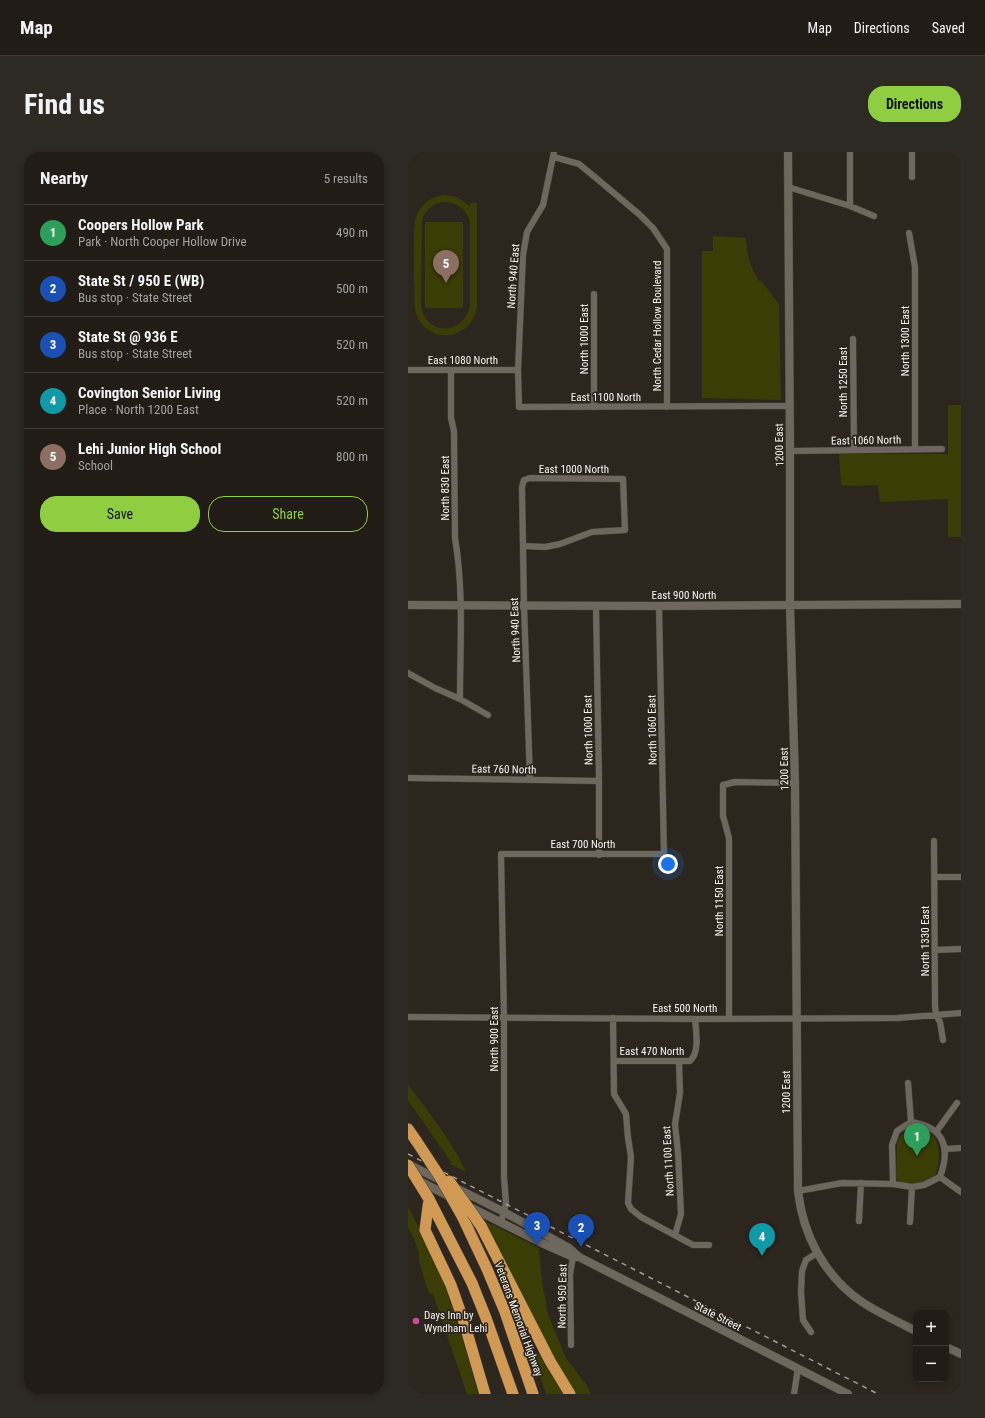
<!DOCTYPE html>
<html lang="en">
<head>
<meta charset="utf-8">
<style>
	body { margin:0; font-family:"Roboto Condensed",sans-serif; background:#2d2923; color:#f1f3f6 }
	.controls { position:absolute; right:12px; bottom:12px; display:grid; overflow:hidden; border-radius:8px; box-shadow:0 2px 6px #0003 }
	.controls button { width:36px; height:36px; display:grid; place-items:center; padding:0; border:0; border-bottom:1px solid #3e3a35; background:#211c16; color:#f1f3f6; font:20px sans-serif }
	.you { position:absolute; left:260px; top:712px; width:14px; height:14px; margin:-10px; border:3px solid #fff; border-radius:50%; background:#1a73e8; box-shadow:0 0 0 6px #1a73e833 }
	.badge { display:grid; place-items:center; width:26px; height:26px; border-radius:50%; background:#8fcd41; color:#fff; font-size:13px; font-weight:700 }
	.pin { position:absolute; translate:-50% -33px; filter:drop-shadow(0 1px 2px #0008) }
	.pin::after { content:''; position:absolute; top:21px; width:14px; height:12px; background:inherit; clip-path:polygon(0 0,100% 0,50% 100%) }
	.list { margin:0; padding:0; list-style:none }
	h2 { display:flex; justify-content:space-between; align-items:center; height:52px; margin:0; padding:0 16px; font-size:17px }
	h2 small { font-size:13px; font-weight:400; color:#a2a1a1 }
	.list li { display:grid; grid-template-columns:26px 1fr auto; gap:12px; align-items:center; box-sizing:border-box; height:56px; padding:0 16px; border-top:1px solid #3e3a35 }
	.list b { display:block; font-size:15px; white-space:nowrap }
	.list p { margin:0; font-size:13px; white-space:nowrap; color:#a2a1a1 }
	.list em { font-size:13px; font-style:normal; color:#a2a1a1 }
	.actions { display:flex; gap:8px; padding:12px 16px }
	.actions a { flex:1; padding:9px 0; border:1px solid #8fcd41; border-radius:16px; text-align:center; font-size:14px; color:#8fcd41 }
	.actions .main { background:#8fcd41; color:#111 }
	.map { position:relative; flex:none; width:553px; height:1242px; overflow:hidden; border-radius:16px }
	header { display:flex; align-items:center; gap:24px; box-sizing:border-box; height:56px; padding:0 20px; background:#211c16; border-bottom:1px solid #3e3a35 }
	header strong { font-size:19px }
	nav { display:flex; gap:22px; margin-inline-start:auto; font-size:14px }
	.intro { display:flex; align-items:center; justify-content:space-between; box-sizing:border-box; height:96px; padding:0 24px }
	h1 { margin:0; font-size:28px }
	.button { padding:10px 18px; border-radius:16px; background:#8fcd41; color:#111; font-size:14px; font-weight:700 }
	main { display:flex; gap:24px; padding:0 24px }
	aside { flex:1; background:#211c16; border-radius:16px; box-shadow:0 2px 6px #0003 }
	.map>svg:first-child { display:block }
</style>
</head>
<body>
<header>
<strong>Map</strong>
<nav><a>Map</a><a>Directions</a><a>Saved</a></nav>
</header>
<div class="intro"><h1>Find us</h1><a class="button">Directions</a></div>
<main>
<aside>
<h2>Nearby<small>5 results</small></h2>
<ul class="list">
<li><span class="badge" style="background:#2e9e5b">1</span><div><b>Coopers Hollow Park</b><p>Park · North Cooper Hollow Drive</p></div><em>490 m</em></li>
<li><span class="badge" style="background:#1a4fb4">2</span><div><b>State St / 950 E (WB)</b><p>Bus stop · State Street</p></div><em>500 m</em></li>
<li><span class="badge" style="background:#1a4fb4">3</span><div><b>State St @ 936 E</b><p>Bus stop · State Street</p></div><em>520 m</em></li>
<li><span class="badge" style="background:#0f9aa8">4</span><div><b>Covington Senior Living</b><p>Place · North 1200 East</p></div><em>520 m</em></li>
<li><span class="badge" style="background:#8d6e63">5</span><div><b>Lehi Junior High School</b><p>School</p></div><em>800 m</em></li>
</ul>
<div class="actions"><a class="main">Save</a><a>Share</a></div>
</aside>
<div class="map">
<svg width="553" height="1242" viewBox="0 0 553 1242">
	<rect width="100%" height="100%" fill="#2c261e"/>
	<path fill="#3b3d06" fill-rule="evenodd" d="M35 43 49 45 62 54V51H69V156C66 169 59 178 46 182 29 187 13 177 8 161 5 151 7 140 6 130 6 110 5 89 7 69 11 54 20 46 35 43ZM35 50C49 50 59 57 62 71V153C56 185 16 184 13 152L14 67C18 57 25 52 35 50Z
		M17 70H55V156H17Z
		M305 84 338 86C339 105 342 113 351 129H353L371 152 373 248 294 246V99H305Z
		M540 253H553V385H540V347L472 350 470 333 439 334 433 333 431 302H540Z
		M0 933C21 960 43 988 58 1020L42 1012 43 1010 0 948Z
		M508 977C514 977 521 979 525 984 533 992 533 1021 523 1028 513 1033 502 1032 492 1031L488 1026 489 991C492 981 499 979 508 977Z
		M0 1055C33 1113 53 1178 70 1242H59L25 1142H21L11 1109V1101L4 1082 0 1076Z
		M74 1069 81 1071 131 1096 134 1130 140 1162 158 1206 179 1234 183 1242H167L123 1165Z
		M131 1201 155 1242H138L125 1203Z"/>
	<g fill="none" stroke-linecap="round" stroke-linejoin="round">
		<g stroke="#46413b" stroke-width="7">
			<path id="street" d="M146 0 135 53 119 80 115 103 110 218 111 255 382 254
				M504 0V25
				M146 5 171 12 194 31 232 63 245 76 259 97V255
				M380 35 442 54 466 64
				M442 54V0
				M501 81 507 115V297
				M186 142V255
				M445 187 446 298
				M0 218H110
				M43 218V266L46 279 47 386C56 439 52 493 52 547
				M382 299 534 297
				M116 394 137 395 152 392 184 380 217 378 215 327 122 326 116 328 114 335 116 454 122 628
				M188 454 191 629V703
				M0 521 27 536 52 547 80 563
				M0 626 191 629
				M526 689 527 854 528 863 532 870 535 888
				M527 725H553
				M527 798 553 797
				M0 865 287 867 490 866 553 861
				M205 866 206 942 218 962 220 986 223 1005 220 1051 223 1057 233 1065 285 1093H301
				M321 866V686L315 664V633L327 630 387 631
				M206 909H282C292 900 288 879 287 867
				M500 931 503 970
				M528 980 549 951
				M537 997 553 996
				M532 1025 553 1040
				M485 1032 484 993 489 979 503 970C536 975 543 995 532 1025
				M390 1039 434 1031 485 1032 504 1035 516 1033 532 1025
				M451 1069 453 1031
				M502 1070 504 1035
				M93 1071 98 1051 96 1025V866L93 702H256L251 454
				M267 1083 273 1062 270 1001 267 972 272 941 271 909
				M163 1101 165 1105 162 1122 163 1193
				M403 1180 395 1168 393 1140 394 1119 398 1108 409 1101
				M386 1242 390 1216"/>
		</g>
		<g stroke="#46413b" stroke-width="9">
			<path id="secondary" d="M380 0 382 299V453L387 631 390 1039C395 1083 416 1124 454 1150 471 1161 490 1170 508 1179
				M0 453 251 454 553 452
				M0 1012 34 1029
				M10 1028 44 1046
				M46 1035 96 1060 161 1096 171 1105 440 1242
				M60 1054 136 1092 165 1105H171
				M538 1195 553 1202"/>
		</g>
		<g stroke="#46413b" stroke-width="12">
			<path id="highway" d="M0 977 9 990
				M21 1047 64 1131 78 1166 105 1242
				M21 1047 17 1078 43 1133 56 1170 77 1242
				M54 1064 79 1117 97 1160 125 1242
				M73 1074 142 1209 162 1242"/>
		</g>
		<use href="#street" stroke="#6d675e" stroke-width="6"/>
		<use href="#secondary" stroke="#6d675e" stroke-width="8"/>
		<use href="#highway" stroke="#d09a54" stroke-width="11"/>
		<path stroke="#a19c96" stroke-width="1.5" stroke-dasharray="5 5" stroke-linecap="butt" d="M0 1002 470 1242"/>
		<g stroke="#46413b" stroke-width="12" stroke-linecap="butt">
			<path id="highway-bridge" d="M9 990 32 1025 54 1064
				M0 1013 21 1047
				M41 1029 57 1051 73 1074"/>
		</g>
		<use href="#highway-bridge" stroke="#d09a54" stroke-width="11"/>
	</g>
	<circle fill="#d1479c" stroke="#2c261e" stroke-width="1.5" cx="8" cy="1169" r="4"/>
	<g text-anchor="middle" stroke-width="3.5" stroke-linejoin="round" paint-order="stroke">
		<g font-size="11" fill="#f8f4ef" stroke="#2c261e">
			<text transform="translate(105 124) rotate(-86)" y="4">North 940 East</text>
			<text transform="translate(249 174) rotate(-90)" y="4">North Cedar Hollow Boulevard</text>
			<text transform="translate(176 187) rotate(-90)" y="4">North 1000 East</text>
			<text transform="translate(497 189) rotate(-90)" y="4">North 1300 East</text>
			<text x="55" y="212">East 1080 North</text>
			<text transform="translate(435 230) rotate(-90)" y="4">North 1250 East</text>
			<text x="198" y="249">East 1100 North</text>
			<text transform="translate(458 288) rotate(-1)" y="4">East 1060 North</text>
			<text transform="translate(371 293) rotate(-91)" y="4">1200 East</text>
			<text x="166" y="321">East 1000 North</text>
			<text transform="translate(37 336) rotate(-90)" y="4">North 830 East</text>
			<text x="276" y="447">East 900 North</text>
			<text transform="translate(107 478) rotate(-92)" y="4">North 940 East</text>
			<text transform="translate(180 578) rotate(-91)" y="4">North 1000 East</text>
			<text transform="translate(244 578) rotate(-91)" y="4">North 1060 East</text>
			<text transform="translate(96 617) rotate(1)" y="4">East 760 North</text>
			<text transform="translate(376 617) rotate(-91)" y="4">1200 East</text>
			<text x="175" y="696">East 700 North</text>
			<text transform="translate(311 749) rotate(-90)" y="4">North 1150 East</text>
			<text transform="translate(517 789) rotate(-90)" y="4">North 1330 East</text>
			<text x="277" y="860">East 500 North</text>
			<text transform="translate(86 887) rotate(-90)" y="4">North 900 East</text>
			<text x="244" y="903">East 470 North</text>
			<text transform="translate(378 940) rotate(-90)" y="4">1200 East</text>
			<text transform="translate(260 1009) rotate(-93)" y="4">North 1100 East</text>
			<text transform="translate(154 1144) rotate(-89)" y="4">North 950 East</text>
			<text transform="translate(310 1164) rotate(27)" y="4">State Street</text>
			<text transform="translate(111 1167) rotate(70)" y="4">Veterans Memorial Highway</text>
		</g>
		<g font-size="11" fill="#f8f4ef" stroke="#2c261e" text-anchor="start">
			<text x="16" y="1167">Days Inn by<tspan x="16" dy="13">Wyndham Lehi</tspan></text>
		</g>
	</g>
</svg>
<div class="controls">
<button>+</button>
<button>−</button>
</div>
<div class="you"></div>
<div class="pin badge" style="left:509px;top:1004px;background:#2e9e5b">1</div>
<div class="pin badge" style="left:173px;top:1095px;background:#1a4fb4">2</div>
<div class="pin badge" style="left:129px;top:1093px;background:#1a4fb4">3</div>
<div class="pin badge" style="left:354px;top:1104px;background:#0f9aa8">4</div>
<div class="pin badge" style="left:38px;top:131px;background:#8d6e63">5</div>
</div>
</main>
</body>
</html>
